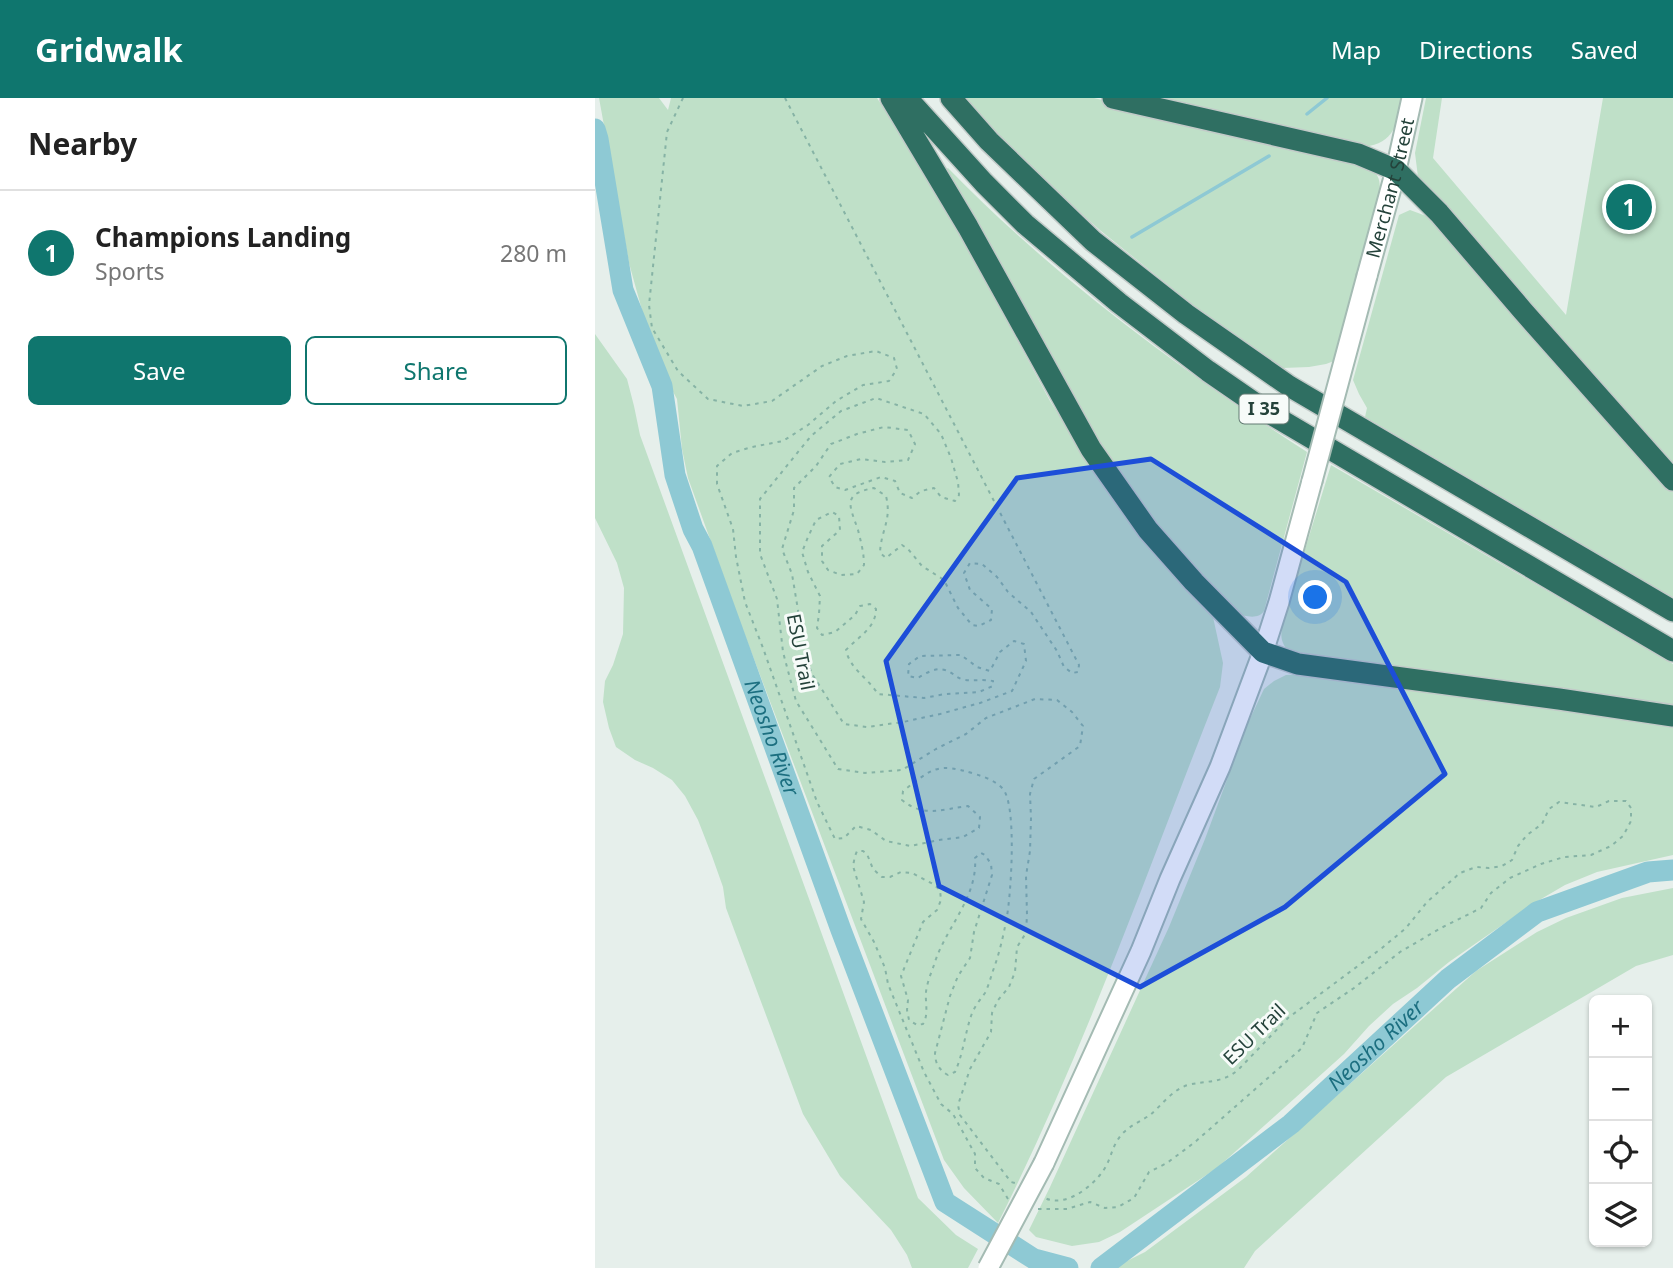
<!DOCTYPE html>
<html lang="en">
<head>
<meta charset="utf-8">
<style>
	body { margin:0; font-family:"Noto Sans",sans-serif; background:#f6f6f6; color:#222 }
	.controls { position:absolute; right:21px; bottom:21px; display:grid; overflow:hidden; border-radius:10px; box-shadow:0 2px 5px #0004 }
	.controls button { width:63px; height:63px; display:grid; place-items:center; padding:0; border:0; border-bottom:2px solid #e0e0e0; background:#fff; color:#222; font:35px sans-serif }
	.you { position:absolute; left:721px; top:500px; width:24px; height:24px; margin:-18px; border:5px solid #fff; border-radius:50%; background:#1a73e8; box-shadow:0 0 0 10px #1a73e833 }
	.badge { display:grid; place-items:center; width:46px; height:46px; border-radius:50%; background:#0f766e; color:#fff; font-size:23px; font-weight:700 }
	.pin { position:absolute; translate:-50% -50%; border:4px solid #fff; box-shadow:0 2px 7px #0006 }
	.list { margin:0; padding:0; list-style:none }
	h2 { display:flex; justify-content:space-between; align-items:center; height:91px; margin:0; padding:0 28px; font-size:30px }
	h2 small { font-size:23px; font-weight:400; color:#767676 }
	.list li { display:grid; grid-template-columns:46px 1fr auto; gap:21px; align-items:center; box-sizing:border-box; height:126px; padding:0 28px; border-top:2px solid #e0e0e0 }
	.list b { display:block; font-size:26px; white-space:nowrap }
	.list p { margin:0; font-size:23px; white-space:nowrap; color:#767676 }
	.list em { font-size:23px; font-style:normal; color:#767676 }
	.actions { display:flex; gap:14px; padding:21px 28px }
	.actions a { flex:1; padding:16px 0; border:2px solid #0f766e; border-radius:10px; text-align:center; font-size:24px; color:#0f766e }
	.actions .main { background:#0f766e; color:#fff }
	.icon { flex:none; width:38px; height:38px; fill:none; stroke:currentColor; stroke-width:2; stroke-linecap:round; stroke-linejoin:round }
	.map { position:relative; flex:none; width:1078px; height:1170px; overflow:hidden }
	header { display:flex; align-items:center; gap:42px; box-sizing:border-box; height:98px; padding:0 35px; background:#0f766e; color:#fff }
	header strong { font-size:33px }
	nav { display:flex; gap:38px; margin-inline-start:auto; font-size:24px }
	main { display:flex }
	aside { flex:1; background:#fff }
	.map>svg:first-child { display:block }
</style>
</head>
<body>
<header>
<strong>Gridwalk</strong>
<nav><a>Map</a><a>Directions</a><a>Saved</a></nav>
</header>
<main>
<aside>
<h2>Nearby<small></small></h2>
<ul class="list">
<li><span class="badge">1</span><div><b>Champions Landing</b><p>Sports</p></div><em>280 m</em></li>
</ul>
<div class="actions"><a class="main">Save</a><a>Share</a></div>
</aside>
<div class="map">
<svg width="1078" height="1170" viewBox="0 0 1078 1170">
	<rect width="100%" height="100%" fill="#e6efeb"/>
	<path fill="#bfe0c8" d="M4 0H64L73 12 76 0H282L313 47 348 104 455 303 518 401 557 453 618 519 628 565 625 589C554 768 490 952 403 1125L369 1090 349 1062 146 527 93 380 87 351 82 301 71 281 50 223 34 165Z
		M369 0H499L758 63C777 72 788 73 784 97L739 263 731 266 714 269 688 270 598 207 506 133 472 103 399 33Z
		M550 0H807C802 26 800 45 769 49Z
		M831 0H847L838 60 971 217 1008 0H1078V368L823 79 820 55Z
		M353 70C460 180 584 271 712 354L669 513C663 522 651 518 641 516L533 395 347 74Z
		M815 112 842 122 1078 388V500L770 319 772 310 764 296 758 282 804 117Z
		M0 236 32 281 39 308 45 337 323 1100 361 1137 383 1151 373 1170H317L312 1157 296 1132 245 1078 208 1016 131 810 128 789 117 758 103 722 90 698 77 682 58 670 40 662 21 649 14 630 8 604 10 583 18 567 28 536 29 490 22 465 0 420Z
		M736 367 1078 566V614L694 554C684 542 686 537 688 523Z
		M716 576 1078 629V757L1002 774 970 787 941 804 887 841 854 864 822 890 798 906 774 928 749 956 622 1070 525 1134 504 1144 477 1148 441 1139 434 1132 455 1089 574 829 610 741 653 625 669 591 679 583 691 577Z
		M1078 790V857L1041 868 851 979 660 1153 649 1170H518L550 1154 651 1079 881 873 942 834 971 820 1027 800Z"/>
	<g fill="none" stroke-linecap="round" stroke-linejoin="round">
		<path stroke="#8ec9d4" stroke-width="3.5" d="M712 16 732 0
			M537 139 674 58"/>
		<g stroke="#8ec9d4" stroke-width="21">
			<path id="s1" d="M0 31 3 41 28 192 67 288 80 377 98 431 107 448 246 832 350 1104 439 1161 473 1170"/>
			<path id="s2" d="M506 1170 696 1026 853 881 942 814 1053 774 1078 772"/>
		</g>
		<g stroke="#a4bbb3" stroke-width="23">
			<g id="secondary">
				<path id="s3" d="M772 178 801 72 817 0"/>
				<path d="M449 1065 546 853 575 781 625 669 668 554 684 504 717 383"/>
			</g>
		</g>
		<g stroke="#c2cac8" stroke-width="24">
			<path id="highway" d="M296 0 373 129 496 351 553 432 599 484 668 554 703 566 964 601 1078 618
				M312 0 389 85 430 126 524 205 613 273 674 315 1078 553
				M356 0 394 43 498 143 591 216 694 288 1078 513
				M518 0 763 56 801 72 844 115 928 213 1078 382"/>
		</g>
		<path stroke="#86b3a5" stroke-width="2" stroke-dasharray="3.5 5" stroke-linecap="butt" d="M88 0 72 34 54 207 57 230 83 273 113 301 148 308 177 303 227 268 252 258 281 253 299 260 302 271 294 283 268 287 241 303 213 327 188 343 157 349 137 355 122 368V386L138 431 141 459 150 504 168 550 222 704 240 741 249 740 261 728 276 732 291 743 315 748 344 742 368 739 384 730 385 719 373 708C347 711 329 720 307 702L308 693C338 670 342 664 380 676 390 679 401 683 408 691 422 708 416 795 412 818 409 835 405 853 399 870 396 878 394 887 390 895 385 902 379 909 376 918 370 936 368 956 360 974L353 977C344 972 340 965 340 955L355 898 363 878 375 860 379 834 397 777 396 766 390 757 386 755 380 760C383 800 350 830 339 867 336 875 332 885 331 894 330 905 334 916 328 926L322 927 314 922 312 912 313 902 306 878 328 824 342 812 346 802 345 792 338 786 317 775 306 774 295 779H287L278 771 272 756 268 753H262L260 758 258 768 269 804 266 821 279 844 290 870 293 886 329 974 346 1006 358 1016 380 1056V1070L389 1080 404 1086 413 1101
			M190 0 484 567 483 574 477 575 469 569 462 553 436 514 413 494 402 479 387 466 375 465 369 475 375 492 397 511 396 522 384 528 377 527 363 510 349 482 327 468 313 451 307 447 291 460 285 455C286 431 297 423 291 398L279 390C246 396 255 408 263 432 266 444 269 455 269 467L262 476 246 477 233 472 227 463V448L245 432 244 418 237 414 221 422 213 439 207 454 213 474 225 498 224 516 222 530 227 537 240 534 260 517 265 508 275 506 281 511C281 530 263 539 251 552 255 571 273 580 283 596L329 600 350 596 384 594 398 588V583C388 581 379 583 370 582 360 580 358 574 350 572 341 569 331 575 323 580L313 578 314 566 325 558 366 557 382 569 395 573 405 554 419 543 429 546 431 563 417 593 385 605 345 616 308 624 272 629 249 626 217 576 206 546 203 512 197 476 187 451 199 412V390L221 368 236 346 262 336 289 329 313 332 320 346 313 362 290 364 266 361 245 366 234 379 240 389 250 392 286 379 300 383 305 395 317 400 326 393 339 390 346 399 360 403 364 397 363 384 356 360 346 336 329 316 281 300 246 313 216 338 165 401V456L182 501 188 554 201 603 243 671 270 675 307 672 341 651 371 636 391 620 440 601 462 602 477 614 488 628 485 648 439 681 435 696 436 720 435 753 431 778 432 817 431 835 422 849 420 874 414 889 403 902 397 915 396 934 375 971 363 1007 365 1017 416 1084 420 1085
			M443 1111H472L495 1104 510 1110 523 1109 539 1100 554 1074 572 1065 600 1044 707 950 722 915 759 890 805 854 846 830 886 810 896 795 915 780 946 766 969 759 996 757 1016 748 1028 738 1036 723V710L1031 703H1014L1001 709 964 704 954 711 947 726 932 737 923 748 917 762 907 768 894 770 881 769 865 775 832 804 811 830 787 850 693 920 643 972C626 986 612 982 593 987 578 991 566 1008 555 1017 546 1023 536 1027 528 1035 516 1048 517 1060 508 1073 497 1089 470 1110 450 1100"/>
		<use href="#secondary" stroke="#fff" stroke-width="19"/>
		<use href="#highway" stroke="#2f6f62" stroke-width="21"/>
		<g stroke="#a4bbb3" stroke-width="23" stroke-linecap="butt">
			<path id="secondary-bridge" d="M717 383 772 178
				M393 1170 449 1065"/>
		</g>
		<use href="#secondary-bridge" stroke="#fff" stroke-width="19"/>
	</g>
	<path fill="#1d4ed8" fill-opacity="0.2" stroke="#1d4ed8" stroke-width="5" stroke-linejoin="round" d="M556 361 751 484 850 676 690 809 545 889 344 788 291 563 422 380Z"/>
	<g text-anchor="middle" stroke-width="6" stroke-linejoin="round" paint-order="stroke">
		<rect fill="#f7fbf9" stroke="#637a73" stroke-width="2" x="644.5" y="296.5" width="49" height="29" rx="5"/>
		<g font-size="18" font-weight="bold" fill="#24423a">
			<text x="669" y="317">I 35</text>
		</g>
		<g font-size="19" fill="#24423a" stroke="#f7fbf9">
			<text dy="7" stroke="none"><textPath href="#s3" startOffset="91">Merchant Street</textPath></text>
			<text transform="translate(206 554) rotate(79)" y="7">ESU Trail</text>
			<text transform="translate(659 936) rotate(-44)" y="7">ESU Trail</text>
		</g>
		<g font-size="21" font-style="italic" fill="#1c6f80" stroke="#f7fbf9">
			<text dy="7" stroke="none"><textPath href="#s1" startOffset="637">Neosho River</textPath></text>
			<text dy="7" stroke="none"><textPath href="#s2" startOffset="354">Neosho River</textPath></text>
		</g>
	</g>
</svg>
<div class="controls">
<button>+</button>
<button>−</button>
<button><svg class="icon" aria-label="locate" viewBox="0 0 24 24"><circle cx="12" cy="12" r="6"/><path d="M12 2v4M12 18v4M2 12h4M18 12h4"/></svg></button>
<button><svg class="icon" aria-label="layers" viewBox="0 0 24 24"><path d="M12 4l9 5-9 5-9-5zM3 14l9 5 9-5"/></svg></button>
</div>
<div class="you"></div>
<div class="pin badge" style="left:1034px;top:109px">1</div>
</div>
</main>
</body>
</html>
